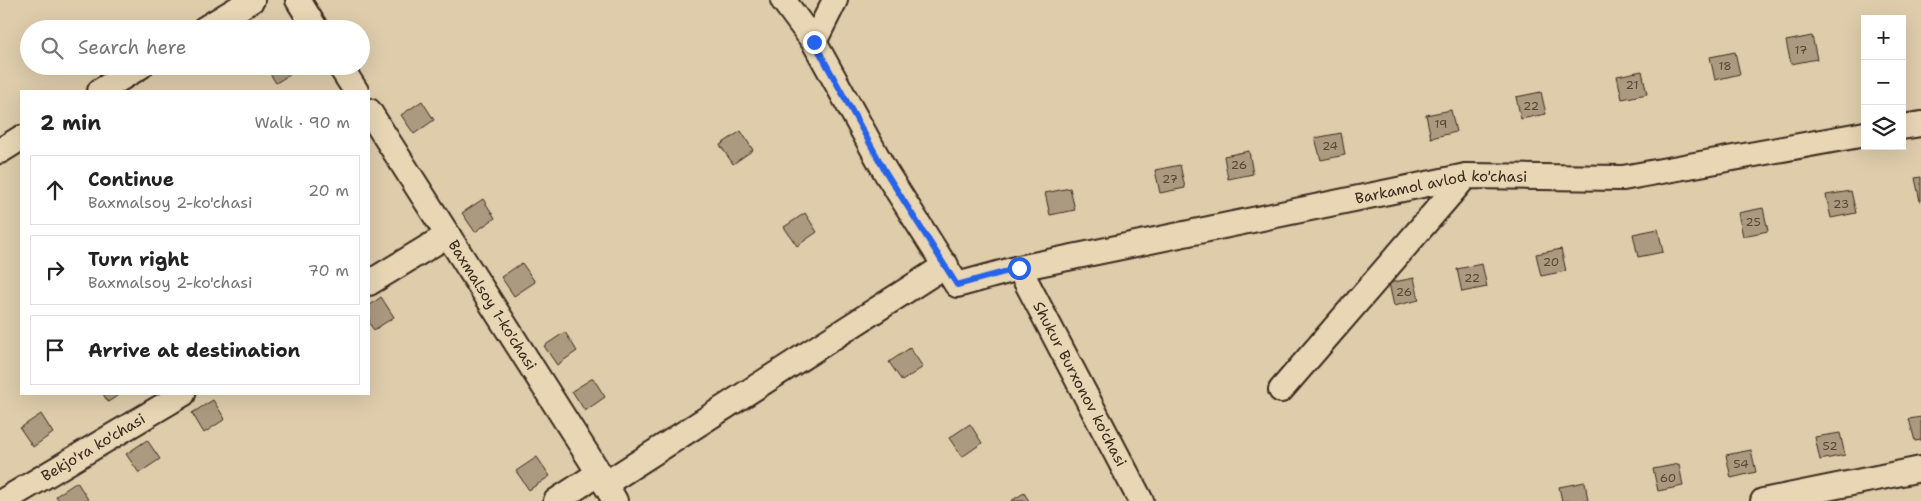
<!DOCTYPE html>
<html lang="en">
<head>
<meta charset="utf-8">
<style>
	body { margin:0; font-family:"Shantell Sans",sans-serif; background:#f2f2f2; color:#222 }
	.controls { position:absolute; right:15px; top:15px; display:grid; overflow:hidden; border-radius:0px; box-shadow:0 5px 20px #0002 }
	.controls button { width:45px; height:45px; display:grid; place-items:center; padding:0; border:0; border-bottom:1px solid #e0e0e0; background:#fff; color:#222; font:25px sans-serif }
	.stop { position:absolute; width:15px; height:15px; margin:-11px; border:4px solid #2563eb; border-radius:50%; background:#fff }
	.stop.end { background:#2563eb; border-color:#fff; box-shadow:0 1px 5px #0008 }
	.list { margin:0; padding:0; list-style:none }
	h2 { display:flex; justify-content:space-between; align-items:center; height:65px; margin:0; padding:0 20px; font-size:21px }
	h2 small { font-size:16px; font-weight:400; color:#767676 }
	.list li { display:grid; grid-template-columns:32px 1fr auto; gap:15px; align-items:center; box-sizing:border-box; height:70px; margin:0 10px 10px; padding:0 10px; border:1px solid #e0e0e0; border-radius:0px }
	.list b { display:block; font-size:19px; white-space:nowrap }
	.list p { margin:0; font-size:16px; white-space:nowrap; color:#767676 }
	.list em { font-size:16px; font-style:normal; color:#767676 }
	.icon { flex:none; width:28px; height:28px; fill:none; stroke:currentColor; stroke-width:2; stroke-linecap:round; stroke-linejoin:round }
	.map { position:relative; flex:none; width:1921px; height:501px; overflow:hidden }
	.search { position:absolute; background:#fff; box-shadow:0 5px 20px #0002; left:20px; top:20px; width:350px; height:55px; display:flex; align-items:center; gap:12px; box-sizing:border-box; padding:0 18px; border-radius:28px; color:#767676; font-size:19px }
	.panel { position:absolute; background:#fff; box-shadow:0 5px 20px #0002; left:20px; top:90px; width:350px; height:305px; border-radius:0px }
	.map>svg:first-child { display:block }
</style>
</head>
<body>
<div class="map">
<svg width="1921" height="501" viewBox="0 0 1921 501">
	<rect width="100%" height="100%" fill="#deccab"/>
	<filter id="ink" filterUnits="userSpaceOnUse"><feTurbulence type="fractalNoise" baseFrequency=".02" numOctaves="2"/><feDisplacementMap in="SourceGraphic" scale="10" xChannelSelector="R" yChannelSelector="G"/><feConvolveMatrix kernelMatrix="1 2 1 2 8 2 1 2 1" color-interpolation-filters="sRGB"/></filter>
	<g filter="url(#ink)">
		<path fill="#ab9a7f" stroke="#3b2a1e" d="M1812 36 1817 59 1791 64 1786 41Z
			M1735 52 1740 74 1715 80 1710 57Z
			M265 66H295L297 70 276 83Z
			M1642 71 1647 94 1622 99 1617 76Z
			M1541 92 1546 114 1521 119 1516 97Z
			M422 101 434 120 414 134 401 115Z
			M1451 110 1456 132 1431 138 1426 115Z
			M741 131 753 150 733 164 720 145Z
			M1341 133 1345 155 1321 160 1315 138Z
			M1249 151 1253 174 1228 179 1224 156Z
			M1180 165 1185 188 1160 193 1155 170Z
			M1921 177V201H1920L1915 178Z
			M1070 188 1075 210 1050 215 1045 193Z
			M1851 191 1856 213 1831 218 1826 195Z
			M483 199 495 218 475 232 462 213Z
			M1763 208 1768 231 1743 236 1738 213Z
			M805 213 817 232 797 246 784 227Z
			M1658 229 1663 252 1638 257 1633 234Z
			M1561 249 1566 271 1541 276 1536 254Z
			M522 263 535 282 514 296 501 277Z
			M1482 264 1487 287 1462 292 1457 269Z
			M1414 278 1419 300 1394 306 1389 283Z
			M381 297 394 317 374 330 369 323V306Z
			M565 332 577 351 557 365 544 346Z
			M910 348 923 367 902 381 889 362Z
			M593 378 605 397 585 411 572 391Z
			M103 394H120L108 402Z
			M213 400 225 419 204 433 192 413Z
			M41 414 53 433 33 447 20 428Z
			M1921 417V440L1915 441 1909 419Z
			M970 424 982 443 962 457 949 438Z
			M1840 433 1845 455 1820 460 1815 437Z
			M147 440 160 459 139 473 126 454Z
			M1751 450 1756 472 1731 478 1726 455Z
			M537 457 550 476 529 490 516 471Z
			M1679 464 1683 486 1658 491 1653 469Z
			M77 482 89 501H59L56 496Z
			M1585 482 1588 501H1562L1559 487Z
			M1024 493 1029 501H1011Z"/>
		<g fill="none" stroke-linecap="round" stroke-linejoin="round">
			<g stroke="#3b2a1e" stroke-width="28">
				<g id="street">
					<path d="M298 0 316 29"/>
					<path id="s1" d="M783 0 814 42 885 171 957 285 1019 268 1466 176 1623 178 1865 134"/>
					<path d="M204 29 252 0"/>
					<path d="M814 42 835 0"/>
					<path d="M340 66 356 91"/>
					<path d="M100 91 141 66"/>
					<path id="s2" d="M369 111 599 473 615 501"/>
					<path d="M1902 127 1921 124"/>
					<path d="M0 151 21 138"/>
					<path id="s3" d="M1019 268 1141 501"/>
					<path d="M369 283 448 235"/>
					<path d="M1281 390 1466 176"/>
					<path d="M605 484 946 265"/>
					<path id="s4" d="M3 501 183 394"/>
					<path d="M556 501 599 473"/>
					<path d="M1763 501 1921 469"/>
				</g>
			</g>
			<use href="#street" stroke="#e8d6b4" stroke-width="24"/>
		</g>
	</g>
	<g fill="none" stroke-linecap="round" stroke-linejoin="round" filter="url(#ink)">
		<path stroke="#2563eb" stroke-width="6" d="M814 42 885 171 957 285 1019 268"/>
	</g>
	<g text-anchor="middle" stroke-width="5" stroke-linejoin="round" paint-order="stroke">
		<g font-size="12" fill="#574636">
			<text x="1801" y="54">17</text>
			<text x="1725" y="70">18</text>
			<text x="1632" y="89">21</text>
			<text x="1531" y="110">22</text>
			<text x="1441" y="128">19</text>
			<text x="1330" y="150">24</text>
			<text x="1239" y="169">26</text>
			<text x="1170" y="183">27</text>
			<text x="1841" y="208">23</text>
			<text x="1753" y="226">25</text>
			<text x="1551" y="266">20</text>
			<text x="1472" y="282">22</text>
			<text x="1404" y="296">26</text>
			<text x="1830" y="450">52</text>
			<text x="1741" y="468">54</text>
			<text x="1668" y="482">60</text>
		</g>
		<g font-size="15" fill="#3b2a1e" stroke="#e8d6b4">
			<text dy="5" stroke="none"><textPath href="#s1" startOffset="829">Barkamol avlod ko'chasi</textPath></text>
			<text dy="5" stroke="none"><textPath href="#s2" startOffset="230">Baxmalsoy 1-ko'chasi</textPath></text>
			<text dy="5" stroke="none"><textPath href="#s3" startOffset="131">Shukur Burxonov ko'chasi</textPath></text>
			<text dy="5" stroke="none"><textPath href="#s4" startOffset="105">Bekjo'ra ko'chasi</textPath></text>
		</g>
	</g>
</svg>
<div class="controls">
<button>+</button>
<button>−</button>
<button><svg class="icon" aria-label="layers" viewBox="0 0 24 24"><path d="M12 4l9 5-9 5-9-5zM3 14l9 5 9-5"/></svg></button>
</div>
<div class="stop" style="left:1019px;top:268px"></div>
<div class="stop end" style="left:814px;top:42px"></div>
<div class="search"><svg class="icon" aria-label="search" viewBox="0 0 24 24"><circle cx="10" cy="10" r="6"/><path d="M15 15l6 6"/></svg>Search here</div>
<section class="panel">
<h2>2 min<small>Walk · 90 m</small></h2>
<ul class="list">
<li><svg class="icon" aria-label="ahead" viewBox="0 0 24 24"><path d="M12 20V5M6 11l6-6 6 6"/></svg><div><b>Continue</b><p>Baxmalsoy 2-ko'chasi</p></div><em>20 m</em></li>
<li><svg class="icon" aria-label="right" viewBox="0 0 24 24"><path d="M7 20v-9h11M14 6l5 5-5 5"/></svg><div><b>Turn right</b><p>Baxmalsoy 2-ko'chasi</p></div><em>70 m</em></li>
<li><svg class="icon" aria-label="arrive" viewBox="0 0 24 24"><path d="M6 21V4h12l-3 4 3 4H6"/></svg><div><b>Arrive at destination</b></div></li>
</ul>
</section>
</div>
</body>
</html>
